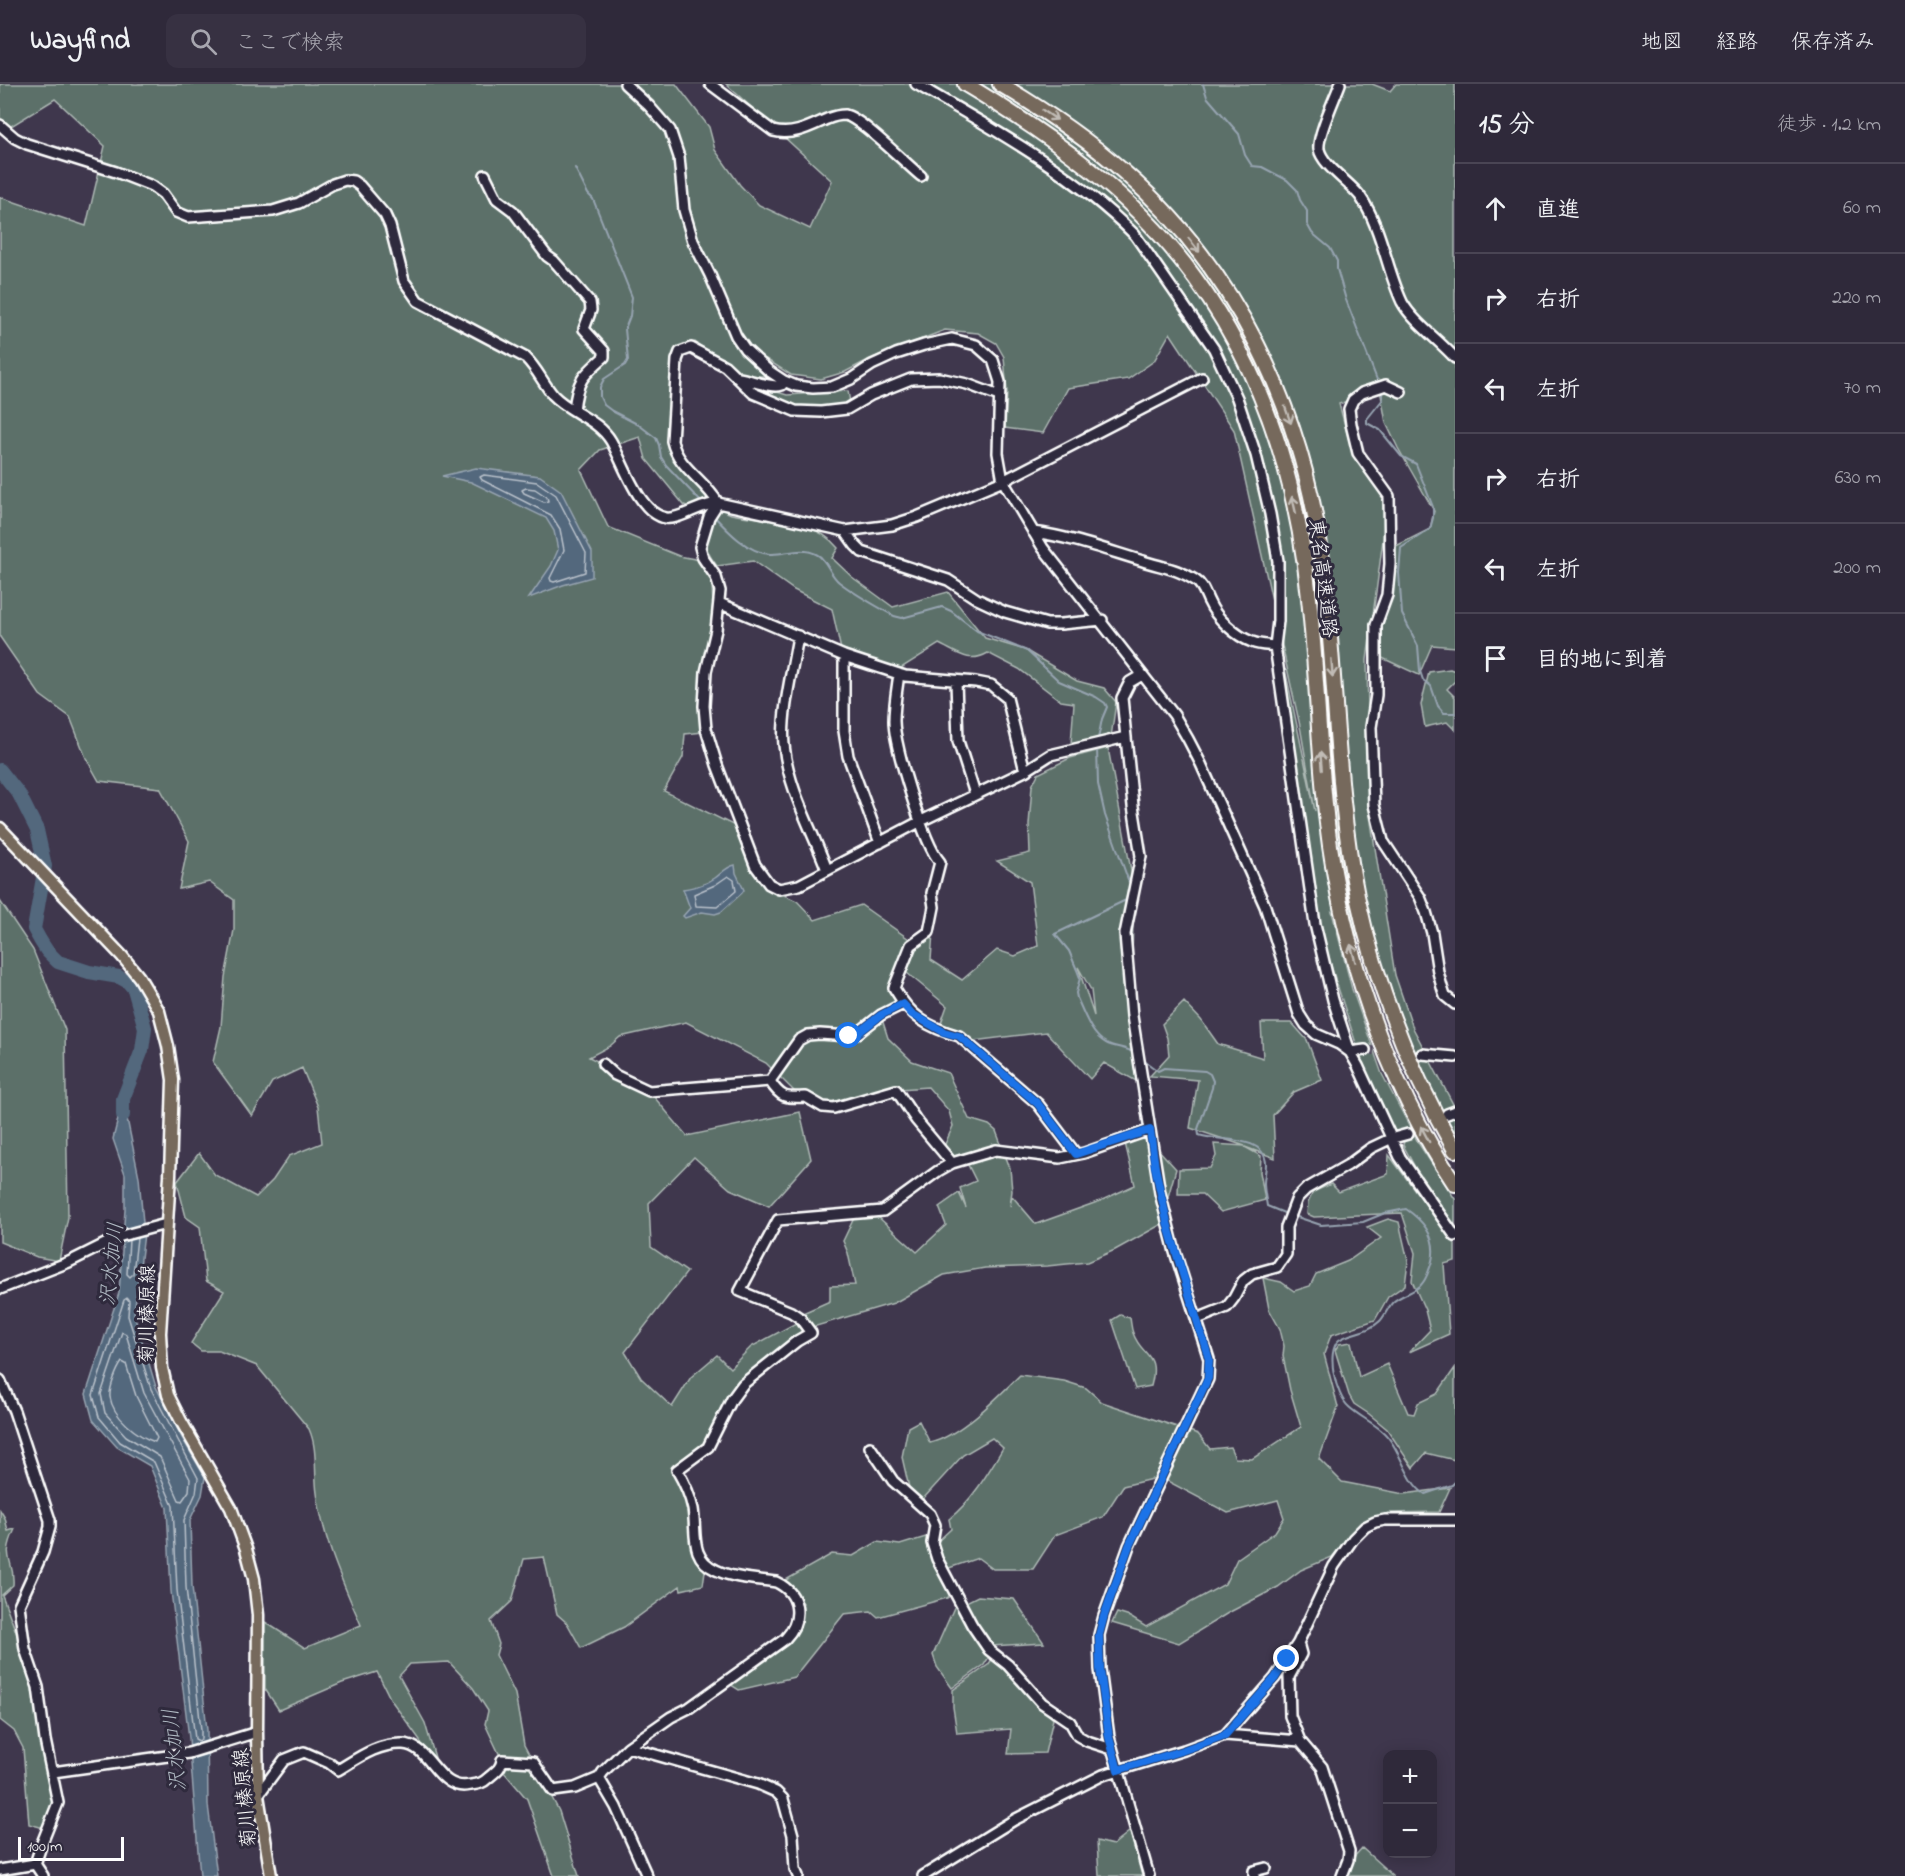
<!DOCTYPE html>
<html lang="ja">
<head>
<meta charset="utf-8">
<style>
	body { margin:0; font-family:"Indie Flower","Klee One",sans-serif; background:#373142; color:#f1f3f6 }
	.controls { position:absolute; right:18px; bottom:18px; display:grid; overflow:hidden; border-radius:12px; box-shadow:0 3px 15px #0003 }
	.controls button { width:54px; height:54px; display:grid; place-items:center; padding:0; border:0; border-bottom:2px solid #4a4554; background:#2f293a; color:#f1f3f6; font:30px sans-serif }
	.scale { position:absolute; left:18px; bottom:15px; width:106px; box-sizing:border-box; padding-left:6px; border:3px solid #fff; border-top:0; font-size:16px; line-height:21px; white-space:nowrap; color:#fff; -webkit-text-stroke:4px #2f2a3d; paint-order:stroke }
	.stop { position:absolute; width:18px; height:18px; margin:-14px; border:4px solid #1a73e8; border-radius:50%; background:#fff }
	.stop.end { background:#1a73e8; border-color:#fff; box-shadow:0 2px 6px #0008 }
	.list { margin:0; padding:0; list-style:none }
	h2 { display:flex; justify-content:space-between; align-items:center; height:78px; margin:0; padding:0 24px; font-size:26px }
	h2 small { font-size:20px; font-weight:400; color:#a7a6af }
	.list li { display:grid; grid-template-columns:39px 1fr auto; gap:18px; align-items:center; box-sizing:border-box; height:90px; padding:0 24px; border-top:2px solid #4a4554 }
	.list b { display:block; font-size:22px; white-space:nowrap }
	.list em { font-size:20px; font-style:normal; color:#a7a6af }
	.icon { flex:none; width:33px; height:33px; fill:none; stroke:currentColor; stroke-width:2; stroke-linecap:round; stroke-linejoin:round }
	.map { position:relative; flex:none; width:1455px; height:1792px; overflow:hidden }
	header { display:flex; align-items:center; gap:36px; box-sizing:border-box; height:84px; padding:0 30px; background:#2f293a; border-bottom:2px solid #4a4554 }
	header strong { font-size:28px }
	nav { display:flex; gap:33px; margin-inline-start:auto; font-size:21px }
	.search { width:420px; height:54px; background:#373142; display:flex; align-items:center; gap:15px; box-sizing:border-box; padding:0 21px; border-radius:12px; color:#a7a6af; font-size:22px }
	main { display:flex }
	aside { flex:1; background:#2f293a }
	.map>svg:first-child { display:block }
</style>
</head>
<body>
<header>
<strong>Wayfind</strong>
<div class="search"><svg class="icon" aria-label="search" viewBox="0 0 24 24"><circle cx="10" cy="10" r="6"/><path d="M15 15l6 6"/></svg>ここで検索</div>
<nav><a>地図</a><a>経路</a><a>保存済み</a></nav>
</header>
<main>
<div class="map">
<svg width="1455" height="1792" viewBox="0 0 1455 1792">
	<rect width="100%" height="100%" fill="#3f374d"/>
	<filter id="ink" filterUnits="userSpaceOnUse"><feTurbulence type="fractalNoise" baseFrequency=".0167" numOctaves="2"/><feDisplacementMap in="SourceGraphic" scale="12" xChannelSelector="R" yChannelSelector="G"/><feConvolveMatrix kernelMatrix="1 2 1 2 8 2 1 2 1" color-interpolation-filters="sRGB"/></filter>
	<g filter="url(#ink)">
		<path fill="#5b7069" stroke="#adb8b4" stroke-width="1.5" fill-rule="evenodd" d="M0 0H676L709 43 715 66 740 101 759 121 810 145 832 97 726 0H1372L1390 7 1396 0H1455V563L1432 561 1419 591 1378 572 1387 504 1396 462 1430 445 1434 427 1398 364 1386 339 1380 305 1339 320 1352 367 1387 411 1384 448 1367 576 1370 732 1395 891 1413 944 1455 1024V1057L1398 938 1380 874 1332 828 1352 905 1382 990 1419 1060 1455 1115V1143L1422 1096 1403 1061 1404 1057 1412 1054 1406 1045 1402 1047H1394L1362 978 1324 860 1308 787 1297 712 1285 585 1315 727 1300 642 1234 346 1170 249 1154 277 1128 295 1068 304 1043 349 1005 344 1007 308 1004 273 996 259 978 249 945 246 870 275 845 288 821 295 791 291 766 275 764 292H744L695 258 675 267C673 288 663 346 669 363 675 380 691 394 704 406 711 413 722 428 731 430 767 438 813 432 838 464L832 474 852 493 893 523 948 508 985 554 1025 566 1077 597 1104 604 1116 618 1111 653 1071 660 1074 619 1061 617 1019 585 988 569C969 580 958 569 939 560L898 586 841 566 832 525 794 506 753 477 717 482C701 461 702 455 715 432L684 421 646 375 640 353 600 366 581 386 608 443 679 472 700 476 711 488 713 518 707 573 703 648 685 650 683 673 664 707 737 743 749 777 759 795 771 805 797 817 815 836 861 821 919 862 933 848 931 876 962 896 997 866 1015 872 1038 862 1030 798 997 777 1030 769 1029 741 1032 702 1038 690 1070 674 1108 664 1134 802 1130 942C1134 960 1134 978 1136 997L1104 979 1090 995 1046 948 973 957 941 939 947 922 901 884 890 901 898 917 881 932 888 954 912 977 948 989 969 1035 989 1041 996 1047 1010 1084 1012 1107 1010 1122 1012 1112 1036 1140 1100 1117 1135 1101 1125 1059 1147 1051 1162 1140 1115 1166 1087 1178 1047 1182 985 1184 944 1191 894 1219 813 1243 807 1238 803 1229 830 1217V1202L855 1201 848 1169 843 1157 854 1134 877 1132 917 1168 946 1141 939 1123 959 1109 966 1124 960 1104 976 1097 967 1079 947 1086 942 1067 953 1042 949 1027 928 1003 899 1005 809 1022 766 979 686 938 620 953 610 962 589 973 603 980 610 995 649 1007 687 1052 800 1028 811 1075 769 1122 730 1105 694 1073 649 1119 651 1163 687 1188 625 1268 641 1294 672 1323 691 1293 717 1271 730 1284 751 1263 796 1239 801 1240 805 1246 735 1301 705 1360 675 1382 688 1420 695 1473 705 1487 703 1501 681 1506 680 1502 624 1543 581 1564 567 1539 557 1530 544 1473 524 1475 512 1517 491 1537 499 1560 496 1571 515 1610 524 1661 559 1727 579 1792H554L527 1715 503 1687 502 1676 485 1640 488 1627 473 1604 449 1578 410 1580 399 1592 425 1639 436 1677 421 1665 420 1656 391 1616 377 1588 342 1599 279 1626 265 1605V1538L305 1564 361 1541C343 1499 323 1456 317 1409 314 1388 318 1365 309 1345L257 1282 219 1267H201L191 1259 224 1207 206 1197 200 1143 186 1133 177 1098 199 1069 215 1091 256 1113 273 1096 289 1072 322 1059 318 1023 302 984 272 998 252 1032 213 978 221 943 225 893 234 846V816L209 798 179 805 189 757 160 704 99 697 86 674 70 633 40 611 0 553V113L86 142 105 62 55 15 0 49ZM1078 883 1091 906 1094 932Z
			M748 299 787 311 848 307 850 319C810 326 781 325 748 299Z
			M1450 585 1455 587V597L1447 605 1455 613V646L1447 638 1425 643 1421 621 1429 588Z
			M0 817 33 866 65 946 68 1133 59 1177 37 1173 0 1158Z
			M1184 918 1201 936 1218 960 1263 974 1261 939H1292L1307 956 1322 996 1294 1008 1273 1031 1275 1074 1245 1063 1261 1072 1260 1088 1265 1116 1221 1128 1202 1110H1178L1179 1085 1210 1084 1216 1072 1214 1060 1245 1062 1190 1044 1198 996 1150 992 1169 971 1167 954 1162 940Z
			M1157 1064 1176 1085 1167 1116Z
			M1389 1071 1455 1160V1177L1444 1180 1449 1250 1409 1268 1430 1246 1425 1226 1412 1197 1415 1169 1402 1129 1314 1133 1307 1130 1308 1119 1313 1108 1331 1100 1339 1108 1388 1090Z
			M1388 1135 1399 1138 1408 1177 1405 1201 1388 1213 1375 1236 1331 1251 1324 1270 1338 1323 1319 1375 1342 1398 1404 1410 1450 1404 1439 1428 1388 1429 1359 1441 1332 1473 1301 1486 1278 1503 1228 1529 1179 1559 1112 1539 1117 1529 1130 1533 1146 1543 1225 1500 1237 1475 1275 1448 1284 1434 1278 1416 1228 1429 1160 1393 1123 1402 1103 1433 1055 1451 1033 1485H993L978 1474 946 1485 937 1458 951 1445 949 1435C972 1417 988 1389 1003 1364L992 1354 963 1371 922 1416 910 1408 902 1373 908 1343 919 1337 930 1359C960 1352 998 1313 1020 1291L1064 1297 1086 1304 1102 1318 1198 1350 1210 1365 1230 1363 1235 1374 1252 1375 1301 1343 1290 1306 1283 1272 1284 1262 1280 1245 1269 1225 1263 1194 1281 1198 1294 1207 1310 1202 1316 1190 1348 1177 1381 1154 1367 1143Z
			M1120 1231 1130 1234C1131 1239 1131 1244 1133 1249 1142 1274 1160 1268 1151 1302L1135 1305 1112 1236Z
			M1351 1258 1359 1293 1387 1280 1408 1329 1414 1330 1418 1319 1437 1310 1455 1284V1376L1426 1369 1413 1384 1387 1345 1369 1330 1354 1320 1349 1311 1335 1266 1339 1260Z
			M0 1426 5 1434 8 1447 15 1445C0 1478 15 1473 13 1501L2 1511 32 1590 39 1644 57 1716 44 1744 29 1740 23 1664 14 1647 0 1636Z
			M929 1452 930 1471 953 1509 947 1514 878 1533 871 1527 844 1530 794 1593 739 1606 731 1601 757 1579 792 1554 803 1519 784 1497 832 1470 853 1472 877 1458 900 1461Z
			M978 1512 1014 1515 1044 1559 991 1562 964 1519Z
			M956 1519 969 1544 989 1573 984 1581 952 1604 937 1583 933 1571Z
			M993 1574 1053 1635 1045 1669 1008 1670 1011 1645 957 1649 953 1623V1606L988 1581Z
			M1130 1747 1142 1792H1099L1097 1757 1113 1761Z
			M1362 1764 1393 1792H1347L1353 1774Z"/>
		<path fill="#52677d" stroke="#97a4b1" stroke-width="1.5" d="M476 384 540 392 561 407 592 468V493L563 501 529 514 551 482 558 466 554 447 546 434 471 398 442 392Z
			M735 781 736 789 744 806 742 809 721 828 715 830 702 828 685 834 683 832 690 824 683 805C694 803 705 801 715 794 722 789 726 783 735 781Z
			M123 1015 139 1093 144 1150 134 1230 156 1303 182 1354 205 1393 202 1411 190 1436 192 1502 207 1646 208 1721 217 1792H200L189 1654 171 1507 167 1424 150 1382 117 1363 93 1336 86 1310 119 1209 125 1126V1090L113 1055Z"/>
		<g fill="none" stroke-linecap="round" stroke-linejoin="round">
			<path stroke="#bac2cb" stroke-width="1.5" d="M484 391 537 398 556 411 586 469 585 488 554 498 551 497 550 494 564 466 560 445 551 431 482 396 480 393Z
				M526 404 535 405 547 413 548 417 544 418 524 409 522 406Z
				M728 792 734 796 736 807 717 823 696 822 694 810 715 801Z
				M129 1156 127 1190 130 1193 133 1190 137 1154
				M127 1214 129 1217 128 1232 151 1305 198 1394 196 1409 184 1436 186 1503 201 1646V1655L199 1657 195 1655 177 1506 173 1422 154 1378 120 1358 99 1333 93 1311 124 1216Z
				M122 1248 126 1250 144 1309 190 1395 189 1407 182 1417 179 1416 160 1373 126 1352 105 1329 101 1310Z
				M122 1278 126 1280 136 1312 157 1354 155 1358C137 1352 113 1333 110 1313 109 1304 117 1285 122 1278Z"/>
			<path stroke="#97a4b1" stroke-width="2" d="M1203 0 1207 13 1239 50 1245 71 1252 82 1262 83 1287 96 1297 106 1300 116 1307 127V140L1312 149 1330 164 1337 177V185L1346 216 1379 301
				M575 84 588 110 593 115 632 213 630 232 625 245 628 276 625 281 604 295 600 303V313L604 321 612 327 639 341 656 354 659 361 661 373 666 381 703 420
				M1381 306 1383 315 1367 335V339L1380 346 1401 372 1416 380 1433 423V434L1430 445 1401 464 1399 489 1402 530 1418 562 1420 587 1423 596 1431 602 1438 622 1444 629H1455
				M713 431C727 446 748 469 770 470 786 471 800 462 816 470 827 475 829 490 839 498 856 511 876 522 894 532L902 534 942 523 951 527 977 547 1027 567 1059 597 1096 613 1105 619 1107 623 1102 635 1098 655
				M1097 664 1098 700 1105 731 1130 801 1126 816 1055 850 1069 867 1077 886 1080 894 1076 909 1077 914C1084 929 1091 951 1106 959 1115 964 1126 963 1134 969
				M1143 976 1158 987 1164 984 1205 987 1210 990 1213 997 1212 1004 1198 1045 1199 1051C1218 1058 1265 1050 1266 1080 1266 1087 1264 1093 1264 1099 1264 1107 1266 1115 1267 1122L1289 1131
				M1294 1132 1321 1141 1363 1138 1385 1129 1406 1125C1428 1140 1440 1160 1429 1186 1427 1192 1425 1197 1420 1202 1412 1209 1401 1211 1393 1218 1388 1223 1385 1232 1380 1237 1368 1249 1350 1248 1339 1256 1325 1268 1336 1312 1349 1323 1359 1332 1372 1338 1382 1347 1401 1363 1405 1398 1425 1410L1452 1401 1455 1398"/>
			<path stroke="#52677d" stroke-width="14" d="M0 686 19 710 37 746 45 782 34 845 40 856 47 867 58 878 89 888 119 893 128 898 134 905 145 944 142 966 123 1015V1031"/>
			<path stroke="#524b5f" stroke-width="9" stroke-dasharray="9 4.5" stroke-linecap="butt" d="M1365 966 1422 970
				M1408 1050 1443 1032"/>
			<g stroke="#fff" stroke-width="14">
				<path id="minor" d="M625 0 649 22 670 46 679 73 684 126 693 157 710 191 736 252 745 265 769 287 784 297 796 302 813 304 832 303 851 295 872 281 896 270 924 261 952 255 976 261 993 276 1000 298 998 369 1003 397 1043 464 1174 631 1188 655 1201 680 1265 822 1299 930 1306 941 1316 950 1339 960 1350 968 1358 982 1400 1073 1455 1152
					M710 0 773 47C793 52 809 43 827 35 832 33 839 31 845 31 861 34 906 80 921 92
					M916 0C992 44 1072 88 1135 151L1214 265 1237 314 1256 371 1270 430 1278 477V537L1275 562 1315 840 1333 916 1350 968 1365 966
					M1340 0C1335 14 1317 52 1319 65 1322 81 1349 98 1360 112 1382 144 1386 184 1402 218 1412 237 1440 257 1455 274
					M0 41 15 54 27 60 116 88 152 102 163 110 176 128 188 133 273 127 299 119 333 100 345 96 353 97 360 102 385 131 390 142 404 197 418 217 526 274C537 285 543 299 553 311 570 329 598 335 611 357 623 378 639 430 666 434 680 436 700 420 718 419L845 447 892 441 917 433 1003 397 1202 294
					M485 91 497 115 513 127 547 172 554 177 590 218 591 226 584 245 604 267V273C582 292 577 297 574 326
					M739 294C752 296 772 305 782 301L784 297
					M1401 308 1386 301 1362 309 1353 316 1349 325 1351 340 1358 369 1389 412 1390 480 1387 511 1376 541V611L1371 643 1374 721 1383 757 1420 813 1426 828 1432 849 1438 888 1442 903 1445 912 1455 920
					M999 312 967 300 939 294 911 295 871 311 847 325 821 328 795 327 753 309 725 282 691 264 680 268 677 276 672 357C678 384 705 396 718 419L709 433 700 463 703 474 716 493 720 507 716 546 706 588 704 622 706 645 717 681 755 781 769 800 779 805 799 801 921 737 1025 687 1050 671 1126 653
					M845 447 855 461 862 468 948 496 977 515 1005 528 1047 540H1061L1102 536
					M1033 448C1071 453 1106 466 1143 477 1161 483 1179 485 1195 496 1203 501 1205 510 1209 518 1216 534 1236 552 1252 558 1259 561 1267 561 1275 562
					M719 519 844 572 905 592 976 598 991 601 1007 614 1025 687
					M798 552C793 584 781 629 784 661 788 705 812 745 827 786
					M844 572V647L848 672 880 759
					M899 590C897 605 894 621 894 637 894 661 924 761 940 778L932 809 934 823 929 848 911 861 894 904C911 933 927 943 959 952L1038 1020 1076 1070
					M1142 591 1130 598 1122 614 1133 722 1141 772 1125 850 1132 932 1160 1109 1175 1168 1209 1275 1208 1295 1129 1462 1104 1532 1099 1551 1100 1585 1109 1653 1149 1792
					M956 597 958 657 975 710
					M1422 970 1455 973
					M603 980 615 991 649 1007 770 997
					M770 997C781 1015 787 1014 806 1013L823 1023 834 1024 896 1006 916 1036 952 1079
					M770 997 799 956 808 951 820 950 849 952 858 949 881 931 903 920
					M1447 1030 1455 1027
					M0 1205 69 1178 121 1152 166 1140
					M1197 1235 1227 1223 1234 1214 1243 1197 1252 1190 1277 1183 1286 1170V1143L1291 1130 1297 1114 1306 1105 1348 1081 1371 1064 1390 1055 1408 1050
					M0 1296 14 1327 50 1436V1443L43 1468 19 1521 25 1565 38 1603 45 1656 58 1719 42 1759 35 1780 43 1792
					M870 1363 893 1397 930 1430 935 1441 932 1459 937 1475 972 1541 989 1566 1008 1581 1042 1619 1070 1638 1078 1652 1087 1657 1112 1665
					M1298 1559 1301 1570 1289 1593 1290 1632 1300 1657 1322 1683 1349 1767 1348 1776 1342 1792
					M1225 1651 1300 1657
					M628 1663 671 1633 689 1624 785 1555C803 1536 801 1510 776 1498 756 1495 735 1495 716 1486 689 1474 697 1449 693 1425 690 1411 684 1398 677 1386L708 1363 732 1315 743 1300 797 1257 811 1249 800 1234 791 1228 740 1207 778 1136 883 1127 938 1087 952 1079 996 1066 1060 1074 1084 1069 1150 1046
					M53 1688 189 1669 257 1648
					M599 1694 616 1723 647 1792
					M258 1711 284 1676 304 1668 329 1679 338 1686C358 1674 378 1659 403 1660 431 1661 437 1709 471 1701 479 1700 483 1699 488 1694 495 1688 501 1685 502 1676L533 1678 553 1707 575 1704 599 1694 603 1688 628 1663 758 1700 776 1708 783 1715 793 1751 795 1785 798 1792
					M0 1786 35 1780
					M923 1792 1014 1736 1103 1691 1184 1666 1225 1651 1275 1594 1298 1559 1334 1482 1353 1455 1365 1443 1375 1438 1385 1436H1455
					M1254 1792V1787L1266 1784"/>
			</g>
			<g stroke="#fff" stroke-width="15">
				<path id="major" d="M0 744 122 872 139 893 159 927 168 962 173 996 170 1092 160 1249 162 1284 168 1311 181 1337 231 1424 246 1465 254 1495 258 1531 257 1648 258 1711 271 1792"/>
			</g>
			<g stroke="#fff" stroke-width="18">
				<path id="highway" d="M965 0C1052 52 1135 111 1195 194 1256 278 1291 378 1305 481 1317 566 1317 653 1327 739 1342 865 1384 994 1455 1100
					M1000 0C1044 26 1086 54 1124 88 1235 184 1301 323 1321 468 1337 582 1334 698 1357 812 1376 901 1410 987 1455 1066"/>
			</g>
			<use href="#minor" stroke="#2f2a3d" stroke-width="9"/>
			<use href="#major" stroke="#76695c" stroke-width="10"/>
			<use href="#highway" stroke="#76695c" stroke-width="14"/>
		</g>
		<defs><path id="oneway-shaft" d="M-6 0H5M1.5-3L5.5 0L1.5 3" fill="none" stroke-width="1.6" stroke-linecap="round" stroke-linejoin="round" transform="scale(1.5)"/></defs>
		<g stroke="#c1bcb6">
			<use href="#oneway-shaft" transform="translate(1050 31) rotate(34)"/>
			<use href="#oneway-shaft" transform="translate(1194 161) rotate(52)"/>
			<use href="#oneway-shaft" transform="translate(1288 331) rotate(70)"/>
			<use href="#oneway-shaft" transform="translate(1294 421) rotate(-103)"/>
			<use href="#oneway-shaft" transform="translate(1332 584) rotate(86)"/>
			<use href="#oneway-shaft" transform="translate(1321 677) rotate(-95)"/>
			<use href="#oneway-shaft" transform="translate(1353 869) rotate(-105)"/>
			<use href="#oneway-shaft" transform="translate(1425 1050) rotate(-118)"/>
		</g>
	</g>
	<g fill="none" stroke-linecap="round" stroke-linejoin="round" filter="url(#ink)">
		<path stroke="#1a73e8" stroke-width="8" d="M849 952 858 949 881 931 903 920 912 930 944 948 959 952 971 962 1038 1020 1076 1070 1150 1046 1155 1083 1168 1142 1209 1275 1208 1294 1129 1462 1104 1532 1099 1551 1100 1585 1109 1653 1118 1686 1184 1666 1225 1651 1275 1594 1287 1575"/>
	</g>
	<g text-anchor="middle" stroke-width="6" stroke-linejoin="round" paint-order="stroke">
		<g font-size="20" fill="#fff" stroke="#2f2a3d">
			<text transform="translate(1324 494) rotate(83)" y="7">東名高速道路</text>
			<text transform="translate(146 1230) rotate(-89)" y="7">菊川榛原線</text>
			<text transform="translate(244 1714) rotate(-95)" y="7">菊川榛原線</text>
		</g>
		<g font-size="21" font-style="italic" fill="#b1bbc4" stroke="#2f2a3d">
			<text transform="translate(111 1180) rotate(-84)" y="7">沢水加川</text>
			<text transform="translate(174 1666) rotate(-96)" y="7">沢水加川</text>
		</g>
	</g>
</svg>
<div class="controls">
<button>+</button>
<button>−</button>
</div>
<div class="scale">100 m</div>
<div class="stop" style="left:849px;top:952px"></div>
<div class="stop end" style="left:1287px;top:1575px"></div>
</div>
<aside>
<h2>15 分<small>徒歩 · 1.2 km</small></h2>
<ul class="list">
<li><svg class="icon" aria-label="ahead" viewBox="0 0 24 24"><path d="M12 20V5M6 11l6-6 6 6"/></svg><div><b>直進</b></div><em>60 m</em></li>
<li><svg class="icon" aria-label="right" viewBox="0 0 24 24"><path d="M7 20v-9h11M14 6l5 5-5 5"/></svg><div><b>右折</b></div><em>220 m</em></li>
<li><svg class="icon" aria-label="left" viewBox="0 0 24 24"><path d="M17 20v-9H6M10 6l-5 5 5 5"/></svg><div><b>左折</b></div><em>70 m</em></li>
<li><svg class="icon" aria-label="right" viewBox="0 0 24 24"><path d="M7 20v-9h11M14 6l5 5-5 5"/></svg><div><b>右折</b></div><em>630 m</em></li>
<li><svg class="icon" aria-label="left" viewBox="0 0 24 24"><path d="M17 20v-9H6M10 6l-5 5 5 5"/></svg><div><b>左折</b></div><em>200 m</em></li>
<li><svg class="icon" aria-label="arrive" viewBox="0 0 24 24"><path d="M6 21V4h12l-3 4 3 4H6"/></svg><div><b>目的地に到着</b></div></li>
</ul>
</aside>
</main>
</body>
</html>
